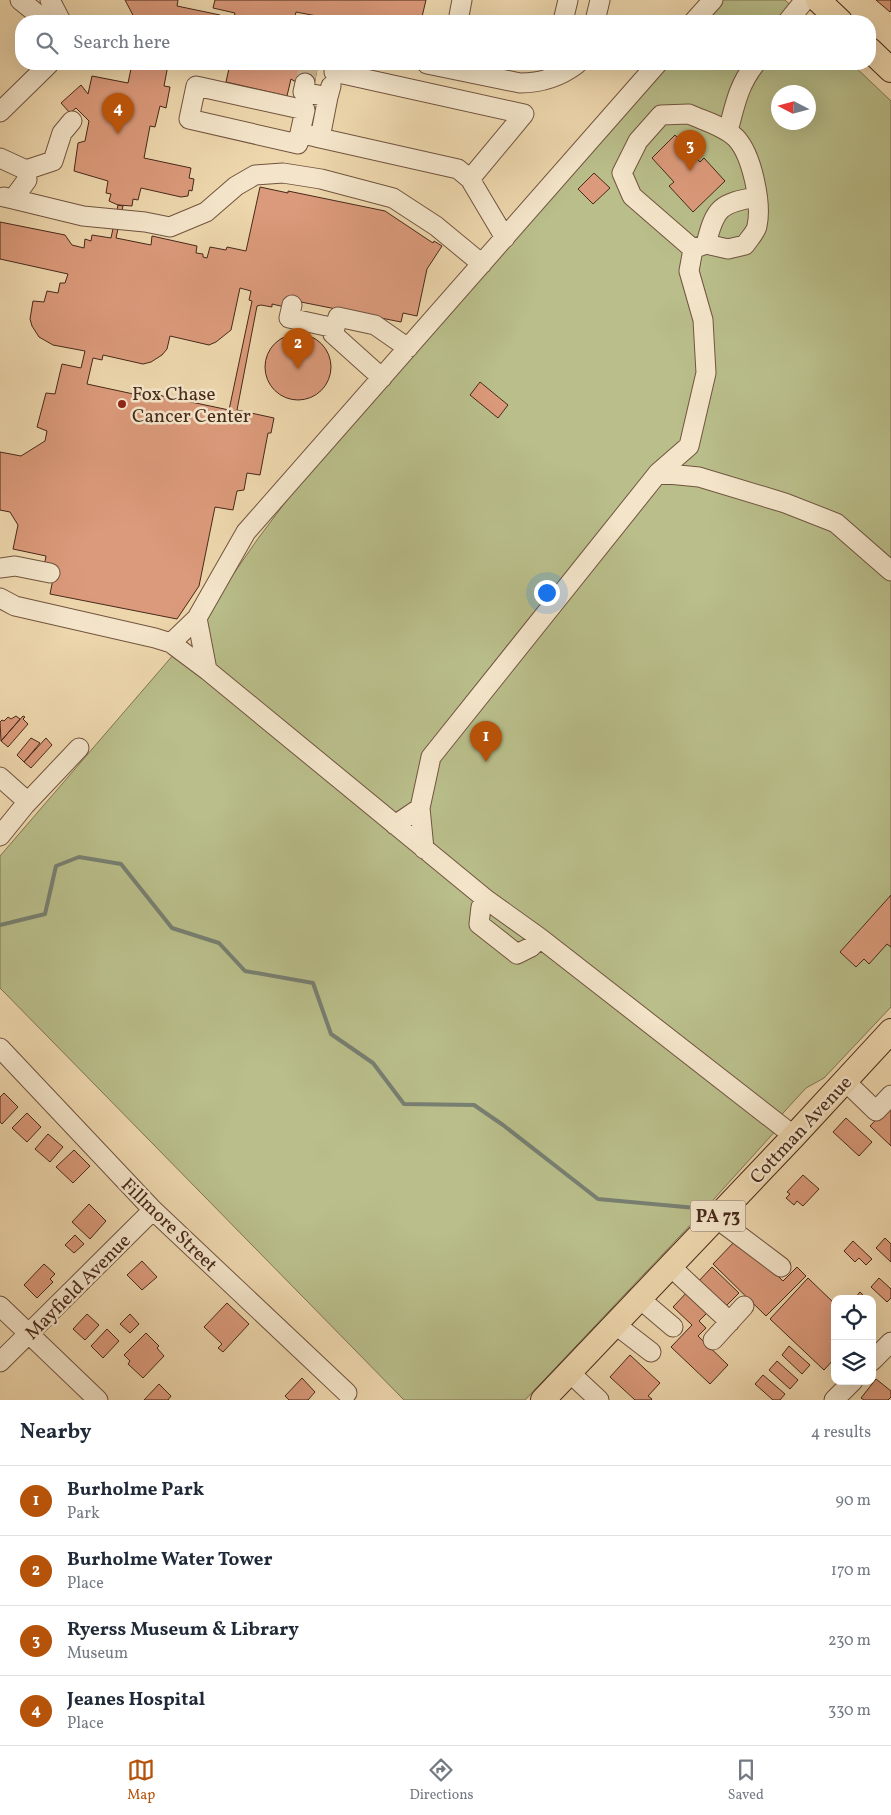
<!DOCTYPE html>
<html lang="en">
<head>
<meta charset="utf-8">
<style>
	body { margin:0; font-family:Vollkorn,serif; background:#f2f2f3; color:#1f2937 }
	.controls { position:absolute; right:15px; bottom:15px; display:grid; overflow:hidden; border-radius:10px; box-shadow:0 5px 20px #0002 }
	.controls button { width:45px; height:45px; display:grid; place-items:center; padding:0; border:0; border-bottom:1px solid #e0e1e3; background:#fff; color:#1f2937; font:25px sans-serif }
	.compass { position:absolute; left:771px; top:85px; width:45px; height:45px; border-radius:50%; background:#fff; box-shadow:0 5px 20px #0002; rotate:276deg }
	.you { position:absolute; left:546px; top:592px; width:18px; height:18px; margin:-12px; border:4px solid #fff; border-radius:50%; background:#1a73e8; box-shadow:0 0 0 8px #1a73e833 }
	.badge { display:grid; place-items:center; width:32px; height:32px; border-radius:50%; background:#b45309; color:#fff; font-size:16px; font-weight:700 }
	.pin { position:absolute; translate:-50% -41px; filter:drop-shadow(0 1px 2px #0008) }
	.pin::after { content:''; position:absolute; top:26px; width:18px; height:15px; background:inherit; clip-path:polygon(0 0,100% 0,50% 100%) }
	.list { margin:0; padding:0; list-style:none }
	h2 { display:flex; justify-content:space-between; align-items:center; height:65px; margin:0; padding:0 20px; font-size:21px }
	h2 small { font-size:16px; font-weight:400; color:#747a83 }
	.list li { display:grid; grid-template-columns:32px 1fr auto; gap:15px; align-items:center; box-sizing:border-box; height:70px; padding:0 20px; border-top:1px solid #e0e1e3 }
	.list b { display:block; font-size:19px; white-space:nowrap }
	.list p { margin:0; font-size:16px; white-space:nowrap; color:#747a83 }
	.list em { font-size:16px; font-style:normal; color:#747a83 }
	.icon { flex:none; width:28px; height:28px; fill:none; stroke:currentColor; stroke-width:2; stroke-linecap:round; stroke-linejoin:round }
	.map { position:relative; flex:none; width:891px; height:1400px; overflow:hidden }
	.search { position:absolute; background:#fff; box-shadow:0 5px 20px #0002; left:15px; right:15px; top:15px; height:55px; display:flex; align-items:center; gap:12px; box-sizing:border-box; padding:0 18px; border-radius:20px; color:#747a83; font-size:19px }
	.sheet { height:345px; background:#fff }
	nav { display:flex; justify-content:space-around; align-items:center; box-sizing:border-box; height:70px; border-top:1px solid #e0e1e3; background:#fff; font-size:14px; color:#747a83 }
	nav a { display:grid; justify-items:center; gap:2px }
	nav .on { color:#b45309 }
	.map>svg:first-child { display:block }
</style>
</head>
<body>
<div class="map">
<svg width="891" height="1400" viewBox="0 0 891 1400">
	<rect width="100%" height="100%" fill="#eed7ad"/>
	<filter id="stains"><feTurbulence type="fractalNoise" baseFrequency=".004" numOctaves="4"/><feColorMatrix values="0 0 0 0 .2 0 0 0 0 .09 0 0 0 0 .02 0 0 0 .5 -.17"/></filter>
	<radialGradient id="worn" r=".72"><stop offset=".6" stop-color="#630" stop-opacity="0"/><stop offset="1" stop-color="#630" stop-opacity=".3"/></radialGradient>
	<path fill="#b9be8a" stroke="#807452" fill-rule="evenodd" d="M723 0H785L807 21H705Z
		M667 64H852L891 101V1007L824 1078 806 1088 773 1124 778 1128 696 1219 525 1400H404L0 988V856L174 654 192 667 205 615 257 540 308 472ZM778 92H808V122H778Z"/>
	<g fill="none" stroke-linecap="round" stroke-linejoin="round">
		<path stroke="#787f71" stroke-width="4" d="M0 925 45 914 56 866 79 857 121 864 172 928 219 943 245 971 313 983 331 1034 373 1063 404 1104 474 1105 503 1125 598 1199 696 1208"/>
	</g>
	<path fill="#db9a7b" stroke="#47291a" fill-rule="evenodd" d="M125 0H178L177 6 220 15 219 21H139L137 18 135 19Z
		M215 0H426L421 21H343L296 12 294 21H233L235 13 213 8Z
		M876 0H891V10L890 12Z
		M132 64H165L168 65 164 86 170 87 166 108 160 106 155 127 150 126 144 158 191 168 189 178 194 179 192 191 189 190 188 196 181 197 141 188 138 200 133 199 132 206 118 205 109 201 111 194 106 193 108 181 74 171 78 143 85 141 89 121 76 108 70 113 61 103 81 85 88 94 92 76 128 83Z
		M230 64H318L314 85 294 81 291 79 287 96 226 82Z
		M675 135 700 162 704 158 725 181 693 212 669 186 674 182 652 158Z
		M594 173 610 188 593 204 578 189Z
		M260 187 288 193V191L385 211 433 243 434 241 442 246 427 269 417 316 403 313 401 322 286 299 285 307 272 304V307L261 305 257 306 237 410 274 418 271 433H268L260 475 247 473 244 490 237 491 233 510 215 507 199 586 177 619 50 594 55 569 44 567 46 556 13 549 18 525 10 512 0 510V452L21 456 45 441 47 431 37 427 46 393 55 394 62 364 81 368 85 351 53 345 39 337 32 326 30 319 33 301 44 302 47 291 58 293 60 283H65L68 274 0 259V222L65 235 72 245 84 248 85 239 91 241 92 235 111 238 118 205 123 206 116 238 151 245 152 236 197 246 196 253 203 254V257L207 258 210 247 226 250 227 247 246 251ZM240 288 251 291 249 300 252 301 229 410 153 394 152 398 87 384 93 358 102 360 103 355 143 364 151 362 162 355 167 349 170 336 209 345 216 342 231 330Z
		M265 367a33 33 0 1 1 66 0a33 33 0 1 1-66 0Z
		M480 382 508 405 498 418 470 395Z
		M16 716 20 719 1 741 0 722 2 720 4 721 8 717 11 719Z
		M23 716 25 717 23 719 28 724 8 747 1 741Z
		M31 738 40 743 24 762 17 755Z
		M46 738 52 745 31 768 24 762Z
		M891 895V947L887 944 869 964 864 959 856 967 840 952Z
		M4 1093 18 1107 2 1124 0 1122V1097Z
		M891 1104V1146L870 1126Z
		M27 1113 41 1127 27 1142 12 1128Z
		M846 1118 872 1142 859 1156 833 1132Z
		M48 1134 63 1147 50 1162 35 1149Z
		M74 1150 90 1166 73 1183 56 1167Z
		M803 1175 819 1189 803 1206 797 1201 794 1205 786 1198 790 1194 787 1192Z
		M89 1204 106 1221 90 1239 72 1222Z
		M75 1235 84 1244 74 1253 65 1245Z
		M738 1238 783 1281 797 1267 806 1276 766 1316 713 1264Z
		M885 1238 891 1244V1262L876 1248Z
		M853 1241 872 1259 866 1265 859 1258 855 1262 844 1251Z
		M142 1261 157 1277 142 1290 127 1275Z
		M44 1264 55 1274 50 1279 53 1282 37 1298 24 1285Z
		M712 1267 739 1293 723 1309 696 1284Z
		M808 1278 835 1304V1358L824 1370 770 1319Z
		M879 1278 891 1289V1298L887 1302 871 1287Z
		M690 1289 711 1309 699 1321 706 1328 698 1336 728 1365 710 1384 671 1347 692 1325 673 1307Z
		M860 1292 867 1299H854Z
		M227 1303 249 1324 223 1352 218 1348 222 1344 204 1327Z
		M87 1314 99 1325 85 1340 73 1329Z
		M130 1314 139 1324 130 1333 120 1324Z
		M107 1329 119 1341 103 1358 91 1346Z
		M146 1333 159 1346 157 1348 164 1356 143 1378 128 1364 130 1361 124 1355Z
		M789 1346 810 1365 802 1374 782 1355Z
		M630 1355 660 1383 648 1396 652 1399 651 1400H635L610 1377Z
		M777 1361 798 1380 790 1389 769 1370Z
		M763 1375 785 1394 780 1400H773L755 1384Z
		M302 1378 315 1392 308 1400H289L285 1396Z
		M876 1379 891 1391V1397L888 1400H864L861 1398Z
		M159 1384 171 1396 168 1400H144Z"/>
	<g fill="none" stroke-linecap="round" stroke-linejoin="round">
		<path stroke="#cdb490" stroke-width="19" stroke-dasharray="19 9" stroke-linecap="butt" d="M305 83 309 64"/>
		<g stroke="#71543f" stroke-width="21">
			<path id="minor" d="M20 0 46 21
				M50 0 61 21
				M458 21 462 0
				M563 21 568 0
				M595 21 600 0
				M694 21 713 0
				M788 21 805 0
				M427 64 520 83C542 83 560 77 577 64
				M305 83 303 92 328 97 331 86
				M328 97 320 138 458 169 470 179 524 114 334 72
				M0 112 49 64
				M689 114C704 121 724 126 736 138 752 155 762 203 757 226 756 232 749 239 745 245L728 249 706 244 693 249 632 196 622 173 638 141 661 115Z
				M728 131C735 105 738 86 755 64
				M300 133 305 110 196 86 189 119 298 144 300 133 320 138
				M0 158 26 170 27 180 13 199 4 197
				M26 170 53 161 62 133 72 121
				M470 179 505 238
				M13 199 83 216 145 222 170 227 206 212 236 186 255 175 283 173 321 179 393 198 436 226 482 264
				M706 244C715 208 720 203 757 197
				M292 305 289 318 335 328
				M382 378 333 334 338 317 375 325 408 348
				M658 473 699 477 785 503 836 523 891 571
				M0 568 15 566 50 573
				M0 598 15 606 155 638 171 643 207 670 487 900 540 938 794 1136
				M197 618 207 670
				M171 643 197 618 246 532 657 64
				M0 777 28 802
				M420 808 424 849
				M395 825 420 808 431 757 658 473 689 446 706 373 703 320 689 271 693 249
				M0 836 25 805 79 748
				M487 900 481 907 479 924 517 954 531 947 540 938
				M0 1048 153 1210 347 1393
				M845 1081 876 1111 891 1095
				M716 1218 781 1267
				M670 1266 730 1322
				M640 1299 673 1327
				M0 1306 98 1400
				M616 1325 651 1352
				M713 1340 744 1306
				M872 1361 891 1342
				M0 1362 153 1210
				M569 1372 599 1400
				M834 1400 853 1381"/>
		</g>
		<g stroke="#47291a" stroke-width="26">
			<path id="major" d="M818 0 840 21
				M870 50 891 70
				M543 1400 794 1136 891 1031"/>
		</g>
		<use href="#minor" stroke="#f4e5ca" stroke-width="19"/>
		<use href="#major" stroke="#eed7ad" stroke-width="24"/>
	</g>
	<circle fill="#8f2418" stroke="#f4e5ca" stroke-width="2" cx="122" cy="404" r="5"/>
	<g text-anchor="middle" stroke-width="5" stroke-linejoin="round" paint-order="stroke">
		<rect fill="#f4e5ca" stroke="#7b614f" stroke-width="1" x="690.5" y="1200.5" width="55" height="31" rx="4"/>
		<g font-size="18" font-weight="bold" fill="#47291a">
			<text x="718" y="1222">PA 73</text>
		</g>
		<g font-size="19" fill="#47291a" stroke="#f4e5ca" text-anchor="start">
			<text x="132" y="400">Fox Chase<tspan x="132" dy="22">Cancer Center</tspan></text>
		</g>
		<g font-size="19" fill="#47291a" stroke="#f4e5ca">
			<text transform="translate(800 1129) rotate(-47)" y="7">Cottman Avenue</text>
			<text transform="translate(170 1224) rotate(44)" y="7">Fillmore Street</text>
			<text transform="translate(77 1286) rotate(-45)" y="7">Mayfield Avenue</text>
		</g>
	</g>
	<rect width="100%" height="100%" filter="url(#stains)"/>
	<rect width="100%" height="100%" fill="url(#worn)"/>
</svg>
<div class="controls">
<button><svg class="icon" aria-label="locate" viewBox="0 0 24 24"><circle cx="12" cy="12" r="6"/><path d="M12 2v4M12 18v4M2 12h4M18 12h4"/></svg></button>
<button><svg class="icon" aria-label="layers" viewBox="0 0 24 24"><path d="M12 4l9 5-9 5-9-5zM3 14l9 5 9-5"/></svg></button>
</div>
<svg class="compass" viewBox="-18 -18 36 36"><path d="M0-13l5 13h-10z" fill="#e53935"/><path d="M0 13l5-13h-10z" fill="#747a83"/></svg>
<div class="you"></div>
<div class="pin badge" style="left:486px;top:762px">1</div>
<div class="pin badge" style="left:298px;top:369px">2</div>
<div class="pin badge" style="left:690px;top:171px">3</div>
<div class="pin badge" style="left:118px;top:134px">4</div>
<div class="search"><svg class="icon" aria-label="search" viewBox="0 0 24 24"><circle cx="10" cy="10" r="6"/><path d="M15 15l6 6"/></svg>Search here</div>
</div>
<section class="sheet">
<h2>Nearby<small>4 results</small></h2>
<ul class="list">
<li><span class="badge">1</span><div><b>Burholme Park</b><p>Park</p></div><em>90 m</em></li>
<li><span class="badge">2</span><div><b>Burholme Water Tower</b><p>Place</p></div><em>170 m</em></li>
<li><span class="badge">3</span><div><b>Ryerss Museum &amp; Library</b><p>Museum</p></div><em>230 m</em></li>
<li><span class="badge">4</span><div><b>Jeanes Hospital</b><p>Place</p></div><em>330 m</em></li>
</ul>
</section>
<nav>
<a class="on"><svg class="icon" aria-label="map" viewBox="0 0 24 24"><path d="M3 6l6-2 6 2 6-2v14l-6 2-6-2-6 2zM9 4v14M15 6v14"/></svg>Map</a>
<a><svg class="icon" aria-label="directions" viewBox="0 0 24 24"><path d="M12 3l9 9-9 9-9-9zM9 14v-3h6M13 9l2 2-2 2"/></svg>Directions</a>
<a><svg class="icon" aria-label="saved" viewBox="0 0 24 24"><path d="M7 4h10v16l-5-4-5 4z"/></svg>Saved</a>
</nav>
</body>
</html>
